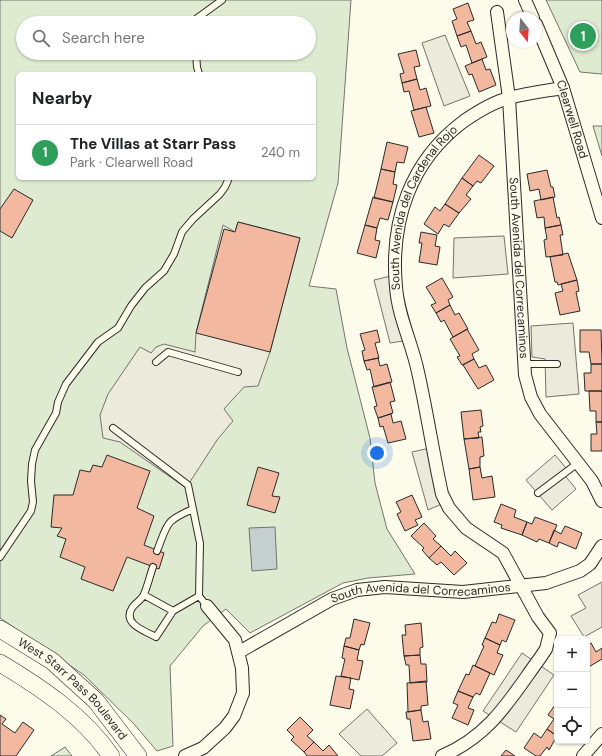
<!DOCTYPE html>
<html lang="en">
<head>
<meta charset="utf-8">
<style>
	body { margin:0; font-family:"DM Sans",sans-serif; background:#f6f6f6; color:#202124 }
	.controls { position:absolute; right:12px; bottom:12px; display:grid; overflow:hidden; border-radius:6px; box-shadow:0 1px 3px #0004 }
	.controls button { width:36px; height:36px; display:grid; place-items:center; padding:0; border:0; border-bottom:1px solid #e0e0e0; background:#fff; color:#202124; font:20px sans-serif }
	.compass { position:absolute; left:506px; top:12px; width:36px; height:36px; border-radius:50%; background:#fff; box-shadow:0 1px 3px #0004; rotate:163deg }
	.you { position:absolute; left:377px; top:453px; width:14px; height:14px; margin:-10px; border:3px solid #fff; border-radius:50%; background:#1a73e8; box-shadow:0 0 0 6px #1a73e833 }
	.badge { display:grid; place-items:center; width:26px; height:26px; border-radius:50%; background:#111827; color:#fff; font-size:13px; font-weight:700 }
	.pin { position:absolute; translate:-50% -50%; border:2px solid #fff; box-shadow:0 1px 4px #0006 }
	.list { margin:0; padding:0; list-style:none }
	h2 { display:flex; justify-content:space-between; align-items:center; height:52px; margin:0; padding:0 16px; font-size:17px }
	h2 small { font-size:13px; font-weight:400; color:#757577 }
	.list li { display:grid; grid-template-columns:26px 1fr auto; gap:12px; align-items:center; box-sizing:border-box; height:56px; padding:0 16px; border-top:1px solid #e0e0e0 }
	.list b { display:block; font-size:15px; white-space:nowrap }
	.list p { margin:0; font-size:13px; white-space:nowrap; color:#757577 }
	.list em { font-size:13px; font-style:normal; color:#757577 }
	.icon { flex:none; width:22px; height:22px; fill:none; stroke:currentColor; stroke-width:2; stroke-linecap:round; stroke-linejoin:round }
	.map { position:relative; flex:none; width:602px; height:756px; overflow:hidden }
	.search { position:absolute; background:#fff; box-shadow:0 1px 3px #0004; left:16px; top:16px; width:300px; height:44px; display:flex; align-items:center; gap:10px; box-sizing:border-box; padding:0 14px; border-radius:22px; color:#757577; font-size:15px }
	.panel { position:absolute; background:#fff; box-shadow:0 1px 3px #0004; left:16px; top:72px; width:300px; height:108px; border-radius:6px }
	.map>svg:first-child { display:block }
</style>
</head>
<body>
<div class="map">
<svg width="602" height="756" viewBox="0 0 602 756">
	<rect width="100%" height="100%" fill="#fdfbea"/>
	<path fill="#deebd1" stroke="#74746e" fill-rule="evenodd" d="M0 0H351L338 183 309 286 336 289 347 348 370 438 375 483 387 529 415 574 368 578 343 583 250 633 226 609 203 626 170 666 173 746 157 751 134 724 84 675 0 618ZM23 23H309V53H23ZM18 74H314V178H18Z
		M546 0H602V74L580 72Z
		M593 126H602V156Z
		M65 747 72 756H51Z"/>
	<path fill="#eceadb" stroke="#74746e" d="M445 35 470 96 444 106 422 43Z
		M238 222 300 238 270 352 258 386 244 387 224 409 233 421 217 440 186 488 120 442 103 438 100 415 108 394 140 347 151 353 156 347 164 344 195 352 196 333 223 225 235 232Z
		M504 236 508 274 453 278 454 238Z
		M395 275 410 340 390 343 374 280Z
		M573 323 579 394 546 397 545 359 532 357 531 326Z
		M430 448 442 504 428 510 412 452Z
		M555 455 566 468 562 472 576 489 552 510 526 480Z
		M602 582V627L584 637 571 616 586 608 578 595Z
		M522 653 554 675 516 732 483 711Z
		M367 709 397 743 382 756H361L339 734Z"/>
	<path fill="#c7d0d0" stroke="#74746e" d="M275 527 277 569 252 571 249 528Z"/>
	<path fill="#f2b8a0" stroke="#2b2b2b" d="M468 3 474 20 467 22 471 31 457 36 452 21 457 19 453 9Z
		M471 31 476 44 481 42 487 57 472 63 466 45 461 47 457 36Z
		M416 50 420 66 414 67 417 79 402 83 400 74 404 73 398 54Z
		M482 59 486 70 490 69 496 85 479 92 472 74 469 75 465 66Z
		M417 79 420 90 426 88 431 106 414 110 409 91 404 92 402 83Z
		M426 107 434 133 419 137 411 111Z
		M387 142 408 147 404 163 397 162 395 172 381 169Z
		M479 155 494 166 481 183 477 181 473 186 462 178Z
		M381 169 395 172 393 184 397 185 393 202 374 198Z
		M547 170 551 187H553L555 197 541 200 539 189 530 191 527 174Z
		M462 178 473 186 466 195 471 199 459 213 445 204Z
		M14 189 33 200 12 238 0 231V209Z
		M373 197 393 202 388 220 380 218 377 228 365 225Z
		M553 197 557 218 559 217 561 225 545 228 544 217 537 218 534 201Z
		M445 204 459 213 449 227 444 224 438 234 424 224 435 207 440 211Z
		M238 222 300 238 270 352 196 333 224 229 235 232Z
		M365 225 377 228 375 240 380 241 376 258 357 253Z
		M561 225 563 235H560L563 255 546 257 544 240 547 239 545 228Z
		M421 232 437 235 435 246 440 247 437 265 419 262 422 243H419Z
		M568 253 577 280 558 285 557 282H555L550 257Z
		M442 278 453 297 448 300 450 305 436 313 431 305 436 303 426 287Z
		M577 280 579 291 576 292 580 311 560 315 555 293 563 291 561 284Z
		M450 305 455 315 459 313 468 329 453 337 444 320 441 322 436 313Z
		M467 329 479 350 472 354 474 359 462 365 457 357 460 356 450 339Z
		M377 330 380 342 375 343 379 358 364 361 362 351 365 350 360 334Z
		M580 330H601L602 364H591L589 352H580Z
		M378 358 380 366 387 364 392 382 374 387 370 369 367 370 364 361Z
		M474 359 479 368 486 365 494 380 478 389 463 365Z
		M591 364H602V391H585L584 373H591Z
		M390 382 395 401 390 402 393 413 378 418 374 407 377 406 372 387Z
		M589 391H602V422H596V411H590Z
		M481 410 483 426 480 427 481 432H478L479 438 464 439 461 412Z
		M391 414 393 423 401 421 406 439 388 443 383 426 380 427 378 418Z
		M596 422H602V451H591V434H597Z
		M482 437 484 456 480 457V467L469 469 464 439Z
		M107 455 150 471 137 508 154 516 144 545 164 553 159 569 127 557 113 591 81 579 85 567 60 557 66 539 57 536 62 528 51 527 54 495H73L80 470 90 472 93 465 102 467Z
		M258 467 279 473 272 496 280 497 275 513 247 505Z
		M480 467 482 478 492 476 495 497 473 500 469 469Z
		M412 495 422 517 415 520 418 525 405 531 397 514 401 512 396 502Z
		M501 504 516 510 514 517 527 522 522 535 501 528 502 525 494 522Z
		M535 517 557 525 549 543 539 539 537 542 522 535 527 522 532 524Z
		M424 523 436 536 433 539 441 546 429 558 422 550 424 548 411 536Z
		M565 526 582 533 576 549 559 542 557 547 549 543 554 530 561 534Z
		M441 546 451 556 455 551 467 563 454 575 441 562 437 565 429 558Z
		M499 614 515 620 506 642 502 640 500 645 485 638 492 622 496 623Z
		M354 619 370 623 364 645 361 644 359 650 344 646 346 638H350Z
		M421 623 423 647 420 648V655L404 656 402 635H406L405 625Z
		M485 638 500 645 497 653 503 655 494 675 475 666 484 646 482 645Z
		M591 643 596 652 602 648V659L587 668V646Z
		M344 646 359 650 357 660 363 661 359 680 341 676 345 659 342 658Z
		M420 655 421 664H426L427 682 410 683 409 665H406L404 656Z
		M473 665 490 673 480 695 476 693 473 697 458 691 466 674 469 675Z
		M336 676 351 678 349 689 354 690 350 709 330 705Z
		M426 681 428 705 421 706V710L408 712 407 683Z
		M458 691 473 697 468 708 474 710 468 725 452 718 458 705 453 703Z
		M557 702V736L547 729 554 719 548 715Z
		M421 710 423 722 428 721 431 739 413 741 410 719H407L406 712Z
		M0 715 6 719 2 724 15 733 23 722 34 730 16 756H0Z
		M300 717 313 730 307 736 314 742 304 752 291 740 294 737 287 730Z
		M547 729 557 736 549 750 547 747 540 756H536L524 748 534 733 541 738Z
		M314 742 323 751 329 745 338 756H307L304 752Z
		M506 750 515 756H501Z"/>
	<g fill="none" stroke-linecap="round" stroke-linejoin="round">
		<g stroke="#2b2b2b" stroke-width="8">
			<path id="lane" d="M196 23V19L222 0
				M196 53 197 67 199 74
				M156 362 168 352 238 372
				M524 364H557
				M113 428 188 485 200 543 199 596 207 606
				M538 493 578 463
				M157 551C168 523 165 521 193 509
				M0 557 31 511 33 502 31 481 32 464 35 450 56 413 58 402 66 384 98 342 118 328 131 306 145 288 164 271 174 254 182 232 193 219 220 194 225 187 229 178
				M153 567C150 575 148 585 144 594 142 600 135 603 132 608 122 624 145 631 156 637L173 611 199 596
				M144 595 173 611"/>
		</g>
		<g stroke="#2b2b2b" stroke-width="14">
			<g id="street">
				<path d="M525 0 533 18"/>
				<path id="s1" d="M497 12 509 98 525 375 531 397 540 414 592 481 602 501"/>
				<path id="s2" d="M536 24 563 88 602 218"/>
				<path id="s3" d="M239 652 332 599 357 590 385 587 463 592 546 583 580 571 590 564 602 546"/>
				<path d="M185 756 203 748 225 728 234 716 243 693 242 668 235 640 207 606"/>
				<path id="s4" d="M442 756C491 735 510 699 540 658L546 649 550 633 538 617 503 553 466 528 449 508 442 494C433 453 427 412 418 372 412 343 398 316 396 287 390 221 410 161 464 121 477 112 493 102 509 98 527 93 545 91 563 88"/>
				<path d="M583 756 602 734"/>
			</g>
		</g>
		<g stroke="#2b2b2b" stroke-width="18">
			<g id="secondary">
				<path id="s5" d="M0 629 52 661 96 701 138 756"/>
				<path d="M0 663C40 687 84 716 111 756"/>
			</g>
		</g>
		<use href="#lane" stroke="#fdfbea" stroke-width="6"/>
		<use href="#street" stroke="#fdfbea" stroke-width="12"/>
		<use href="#secondary" stroke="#fdfbea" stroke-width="17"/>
	</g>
	<g text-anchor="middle" stroke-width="3" stroke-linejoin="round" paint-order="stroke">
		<g font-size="12" fill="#2b2b2b" stroke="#fdfbea">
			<text dy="4" stroke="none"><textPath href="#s2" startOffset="102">Clearwell Road</textPath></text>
			<text dy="4" stroke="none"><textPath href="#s4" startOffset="647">South Avenida del Cardenal Rojo</textPath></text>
			<text dy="4" stroke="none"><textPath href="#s1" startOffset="257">South Avenida del Correcaminos</textPath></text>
			<text dy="4" stroke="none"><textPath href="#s3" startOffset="197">South Avenida del Correcaminos</textPath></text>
			<text dy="4" stroke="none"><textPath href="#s5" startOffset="95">West Starr Pass Boulevard</textPath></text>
		</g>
	</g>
</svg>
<div class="controls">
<button>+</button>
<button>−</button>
<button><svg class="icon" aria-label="locate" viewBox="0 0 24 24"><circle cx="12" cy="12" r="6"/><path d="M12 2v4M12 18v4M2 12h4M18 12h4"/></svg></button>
</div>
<svg class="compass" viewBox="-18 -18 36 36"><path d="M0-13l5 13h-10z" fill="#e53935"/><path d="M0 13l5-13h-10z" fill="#757577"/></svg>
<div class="you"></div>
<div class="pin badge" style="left:583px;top:36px;background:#2e9e5b">1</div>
<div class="search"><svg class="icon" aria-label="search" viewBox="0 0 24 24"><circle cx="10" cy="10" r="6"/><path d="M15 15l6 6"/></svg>Search here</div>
<section class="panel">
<h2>Nearby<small></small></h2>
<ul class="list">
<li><span class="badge" style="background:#2e9e5b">1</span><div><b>The Villas at Starr Pass</b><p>Park · Clearwell Road</p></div><em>240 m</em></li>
</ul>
</section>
</div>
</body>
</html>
